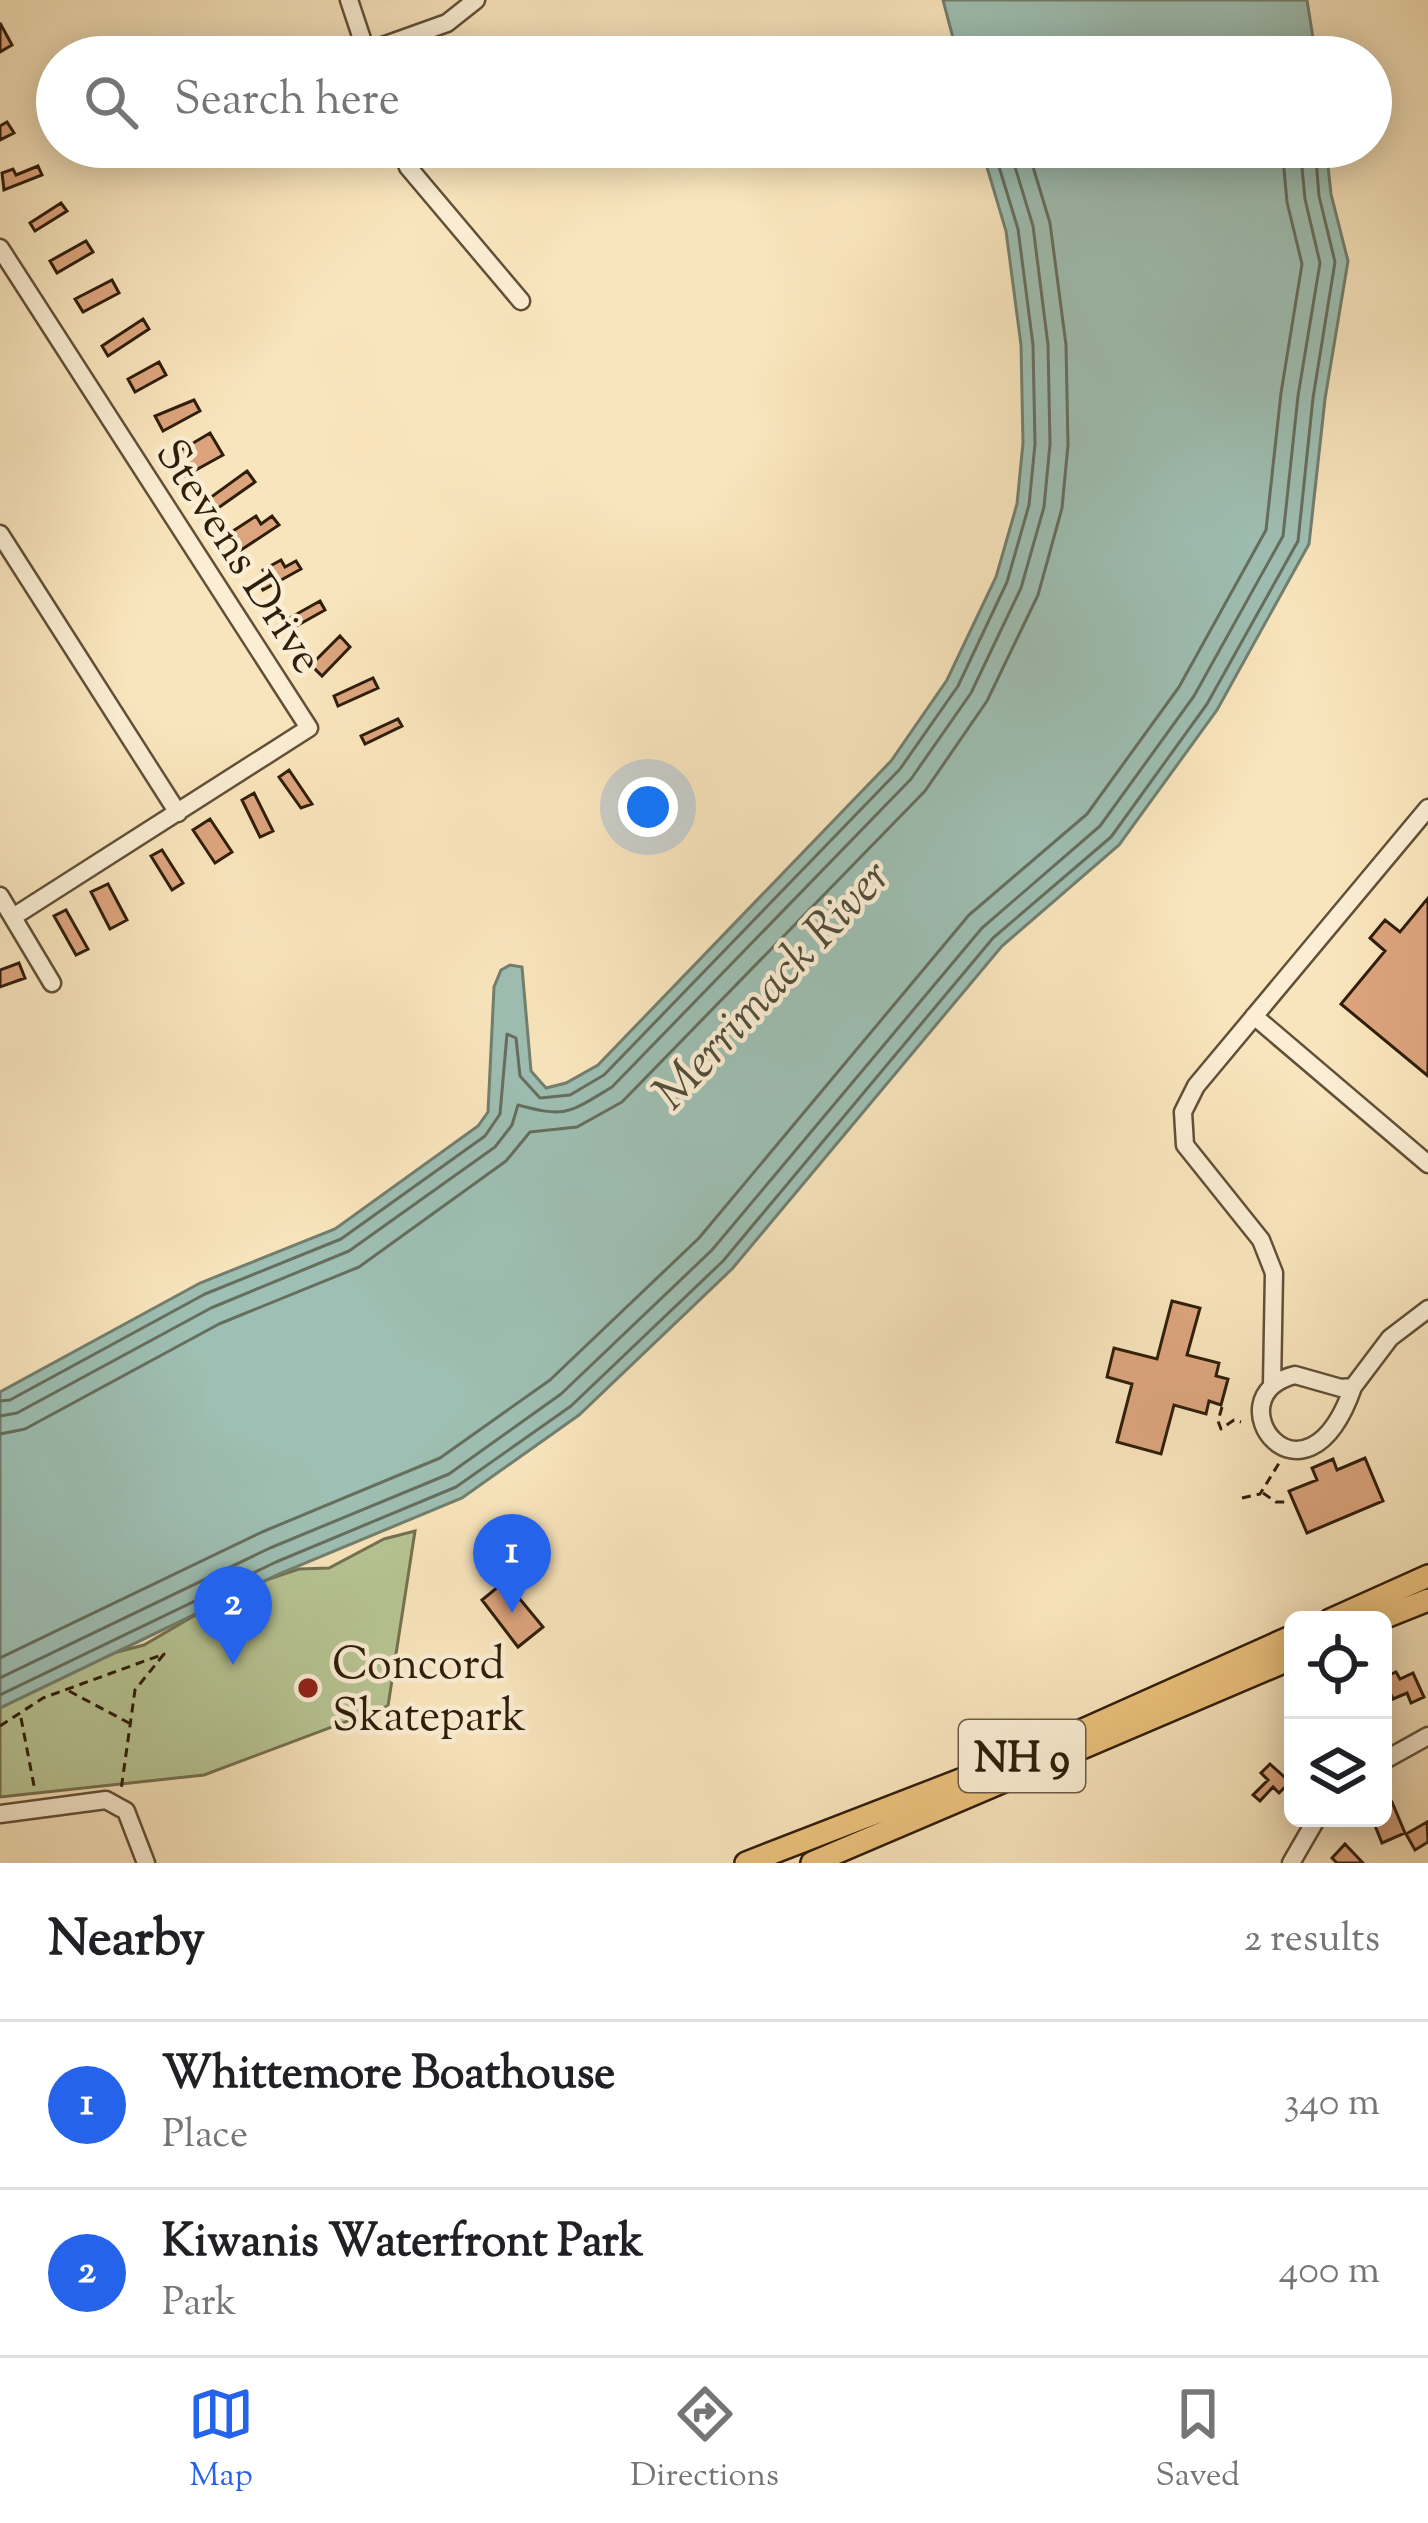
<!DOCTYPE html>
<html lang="en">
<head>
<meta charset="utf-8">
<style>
	body { margin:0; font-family:"Sorts Mill Goudy",serif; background:#f2f2f2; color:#202124 }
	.controls { position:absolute; right:36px; bottom:36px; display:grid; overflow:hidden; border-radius:18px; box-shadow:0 6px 30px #0003 }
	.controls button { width:108px; height:108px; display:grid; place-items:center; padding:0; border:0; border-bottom:3px solid #e0e0e0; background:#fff; color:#202124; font:60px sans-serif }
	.you { position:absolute; left:648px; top:807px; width:42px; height:42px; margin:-30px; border:9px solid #fff; border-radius:50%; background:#1a73e8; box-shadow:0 0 0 18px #1a73e833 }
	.badge { display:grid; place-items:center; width:78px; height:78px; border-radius:50%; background:#2563eb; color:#fff; font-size:39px; font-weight:700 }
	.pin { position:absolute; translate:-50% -99px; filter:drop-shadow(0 3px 6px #0008) }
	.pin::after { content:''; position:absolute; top:63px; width:42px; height:36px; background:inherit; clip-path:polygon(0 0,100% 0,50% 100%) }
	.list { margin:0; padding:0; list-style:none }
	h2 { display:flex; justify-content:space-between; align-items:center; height:156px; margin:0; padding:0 48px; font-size:51px }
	h2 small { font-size:39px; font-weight:400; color:#757577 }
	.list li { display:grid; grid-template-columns:78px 1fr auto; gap:36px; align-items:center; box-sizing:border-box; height:168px; padding:0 48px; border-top:3px solid #e0e0e0 }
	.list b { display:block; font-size:45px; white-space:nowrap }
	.list p { margin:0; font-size:39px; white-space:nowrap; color:#757577 }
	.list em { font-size:39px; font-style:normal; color:#757577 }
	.icon { flex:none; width:66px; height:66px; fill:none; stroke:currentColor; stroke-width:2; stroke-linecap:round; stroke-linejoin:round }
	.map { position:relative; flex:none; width:1428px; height:1863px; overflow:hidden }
	.search { position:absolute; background:#fff; box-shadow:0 6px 30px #0003; left:36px; right:36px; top:36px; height:132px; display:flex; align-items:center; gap:30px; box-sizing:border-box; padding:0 42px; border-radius:66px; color:#757577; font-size:45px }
	.sheet { height:492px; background:#fff }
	nav { display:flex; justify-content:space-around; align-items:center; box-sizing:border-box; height:168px; border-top:3px solid #e0e0e0; background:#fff; font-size:33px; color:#757577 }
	nav a { display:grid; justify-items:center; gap:6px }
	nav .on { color:#2563eb }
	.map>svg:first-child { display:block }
</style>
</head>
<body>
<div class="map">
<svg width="1428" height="1863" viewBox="0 0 1428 1863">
	<rect width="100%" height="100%" fill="#f9e5bd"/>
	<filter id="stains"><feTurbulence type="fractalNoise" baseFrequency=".00167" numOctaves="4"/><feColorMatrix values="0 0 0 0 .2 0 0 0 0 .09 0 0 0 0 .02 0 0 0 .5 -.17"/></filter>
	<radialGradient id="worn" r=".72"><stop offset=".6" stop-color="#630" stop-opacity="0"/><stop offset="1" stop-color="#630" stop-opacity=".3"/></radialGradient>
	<path fill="#b8c695" stroke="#747250" stroke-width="3" d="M415 1531 388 1706 204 1775 0 1797V1696L98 1657 144 1645 226 1597 266 1580 299 1569 329 1568 384 1539Z"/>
	<path fill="#9ebfb3" stroke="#727f6f" stroke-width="3" d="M943 0H1307L1316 57H958Z
		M981 147H1326L1331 194 1348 261 1325 399 1309 544 1217 710 1119 845 1002 946 732 1269 579 1415 462 1498 281 1573 0 1708V1392L200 1283 335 1229 478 1126 488 1112 494 987 501 970 510 965 522 967 531 1071 546 1088 566 1083 598 1065 891 761 947 680 996 577 1017 504 1023 443 1021 345 1006 231Z"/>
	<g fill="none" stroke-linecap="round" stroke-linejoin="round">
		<path stroke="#666e5e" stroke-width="3" d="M0 1401 10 1400 205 1294 341 1239 485 1136 500 1114 507 1034 516 1038 520 1076 540 1098 570 1095 604 1075 900 769 958 686 1007 582 1029 505 1035 444 1033 345 1018 229 993 147
			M0 1416 17 1413 211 1308 349 1251 495 1147 512 1125 518 1105C566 1118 569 1113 612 1087L911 779 971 693 1021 588 1044 507 1050 444 1048 345 1033 226 1009 147
			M0 1434 25 1429 219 1324 359 1267 506 1161 530 1132 577 1127 622 1102 925 791 987 701 1038 595 1062 508 1068 445 1066 345 1050 223 1027 147
			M0 1658 262 1532 440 1458 550 1380 699 1238 969 915 1087 814 1179 687 1266 530 1281 393 1302 264 1287 202 1282 147
			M0 1678 270 1548 449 1474 561 1394 712 1250 982 928 1100 826 1194 696 1283 536 1298 396 1320 263 1305 199 1300 147
			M0 1695 276 1562 456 1487 571 1406 723 1261 993 938 1111 837 1207 704 1298 541 1313 398 1335 262 1319 196 1315 147"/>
	</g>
	<path fill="#dda57e" stroke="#2f1e0a" stroke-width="3" d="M0 23 12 45 0 52Z
		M7 122 14 133 0 140V126Z
		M38 166 42 175 4 190 2 173 13 169 16 175Z
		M61 203 67 211 35 231 30 223Z
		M86 241 93 252 57 273 50 261Z
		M112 280 119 293 83 312 75 299Z
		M143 319 149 329 108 356 102 346Z
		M159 362 166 375 135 392 128 379Z
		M194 400 200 411 163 431 155 416Z
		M210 433 223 455 185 476 173 455Z
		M247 471 255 482 211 513 203 503Z
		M256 516 261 524 272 516 279 525 238 552 232 542 237 538 233 531Z
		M281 560 285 567 296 561 301 569 263 590 259 583 268 579 263 570Z
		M320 601 325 610 291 629 286 620Z
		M340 636 350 647 322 676 311 665Z
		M373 678 378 688 338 706 334 696Z
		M398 719 402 726 365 744 361 736Z
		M289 770 312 804 301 808 279 777Z
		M254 793 273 831 260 837 242 800Z
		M210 819 232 852 215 863 193 830Z
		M162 850 183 883 172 890 151 856Z
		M108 884 127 920 110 929 91 892Z
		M1428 898V1076L1341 1004 1385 951 1370 938 1385 920 1400 932Z
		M66 910 88 949 76 955 54 916Z
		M19 963 25 978 0 987V970Z
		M1172 1301 1200 1308 1187 1355 1219 1363 1216 1376 1228 1379 1221 1405 1209 1401 1206 1414 1174 1405 1161 1454 1117 1442 1132 1384 1107 1377 1114 1348 1157 1359Z
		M1365 1458 1383 1501 1307 1533 1289 1491 1317 1480 1312 1468 1333 1459 1337 1470Z
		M505 1581 543 1627 518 1647 482 1600Z
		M1396 1672 1400 1679 1413 1673 1424 1697 1411 1703 1407 1693 1393 1699 1383 1678Z
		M1270 1764 1290 1782 1279 1793 1273 1787 1260 1801 1253 1795 1268 1780 1261 1773Z
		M1392 1802 1405 1833 1382 1843 1372 1818H1383V1805Z
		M1427 1822 1428 1842 1415 1850 1406 1834Z
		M1345 1844 1363 1863H1337L1332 1858Z"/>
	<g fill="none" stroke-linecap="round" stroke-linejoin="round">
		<g stroke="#625037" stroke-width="21">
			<path id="minor" d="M349 0 368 57
				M366 52 447 23 476 0
				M400 147 408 167 521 301
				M0 248 309 728 13 917
				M0 534 178 813
				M0 896 52 983
				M1254 1016 1428 1164
				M1295 1375 1341 1388 1353 1387C1305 1525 1210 1396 1295 1375Z
				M1272 1385 1274 1273 1261 1240 1185 1145 1183 1112 1196 1086 1428 808
				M1353 1387 1390 1338 1428 1309
				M1383 1761 1428 1736
				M0 1814 106 1800 126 1811 146 1863
				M1291 1863 1317 1818"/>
		</g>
		<g stroke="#2f1e0a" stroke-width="26">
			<path id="major" d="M1330 1620 1428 1576
				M1378 1620 1428 1600
				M746 1863 1038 1750 1293 1636
				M812 1863 1293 1658"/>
		</g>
		<path stroke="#2f1e0a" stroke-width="3" stroke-dasharray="9 6" stroke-linecap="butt" d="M1222 1407 1218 1421 1221 1429 1234 1420 1241 1422
			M1263 1493 1276 1502H1288
			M1242 1498 1260 1494 1281 1460
			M69 1691 129 1723
			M21 1718 35 1791
			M0 1726 43 1698 164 1654 135 1690 121 1790"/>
		<use href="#minor" stroke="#fbeed4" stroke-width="16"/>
		<use href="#major" stroke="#ecc27e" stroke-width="21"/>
	</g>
	<circle fill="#8f2418" stroke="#fbeed4" stroke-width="4.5" cx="308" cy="1688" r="12"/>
	<g text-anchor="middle" stroke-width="9" stroke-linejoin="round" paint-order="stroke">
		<rect fill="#fbeed4" stroke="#6c5c47" stroke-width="3" x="959" y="1720" width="126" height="72" rx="9"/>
		<g font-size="42" font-weight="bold" fill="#2f1e0a">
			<text x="1022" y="1771">NH 9</text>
		</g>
		<g font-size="45" fill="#2f1e0a" stroke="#fbeed4">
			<text transform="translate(241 555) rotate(57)" y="16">Stevens Drive</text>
		</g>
		<g font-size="45" fill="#2f1e0a" stroke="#fbeed4" text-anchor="start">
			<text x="332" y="1678">Concord<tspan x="332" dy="52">Skatepark</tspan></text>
		</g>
		<g font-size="48" font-style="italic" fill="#504e3d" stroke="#fbeed4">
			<text transform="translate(770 983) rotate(-47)" y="17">Merrimack River</text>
		</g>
	</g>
	<rect width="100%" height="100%" filter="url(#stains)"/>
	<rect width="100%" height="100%" fill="url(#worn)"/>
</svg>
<div class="controls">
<button><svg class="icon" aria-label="locate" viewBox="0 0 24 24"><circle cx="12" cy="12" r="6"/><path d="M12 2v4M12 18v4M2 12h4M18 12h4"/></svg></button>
<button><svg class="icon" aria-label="layers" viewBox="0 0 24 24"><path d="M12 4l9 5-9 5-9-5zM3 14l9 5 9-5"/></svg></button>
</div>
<div class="you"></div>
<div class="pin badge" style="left:512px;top:1613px">1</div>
<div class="pin badge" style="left:233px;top:1665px">2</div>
<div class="search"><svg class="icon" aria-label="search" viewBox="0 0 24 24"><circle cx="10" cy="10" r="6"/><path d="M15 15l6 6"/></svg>Search here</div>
</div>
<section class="sheet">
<h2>Nearby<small>2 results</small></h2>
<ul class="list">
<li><span class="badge">1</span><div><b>Whittemore Boathouse</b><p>Place</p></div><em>340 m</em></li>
<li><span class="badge">2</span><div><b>Kiwanis Waterfront Park</b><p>Park</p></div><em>400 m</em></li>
</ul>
</section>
<nav>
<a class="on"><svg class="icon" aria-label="map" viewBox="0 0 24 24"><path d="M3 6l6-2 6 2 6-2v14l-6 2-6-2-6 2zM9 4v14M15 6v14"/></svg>Map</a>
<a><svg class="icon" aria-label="directions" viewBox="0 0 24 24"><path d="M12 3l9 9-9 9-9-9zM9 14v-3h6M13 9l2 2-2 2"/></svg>Directions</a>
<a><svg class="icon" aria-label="saved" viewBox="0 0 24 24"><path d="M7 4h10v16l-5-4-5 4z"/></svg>Saved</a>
</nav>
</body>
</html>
